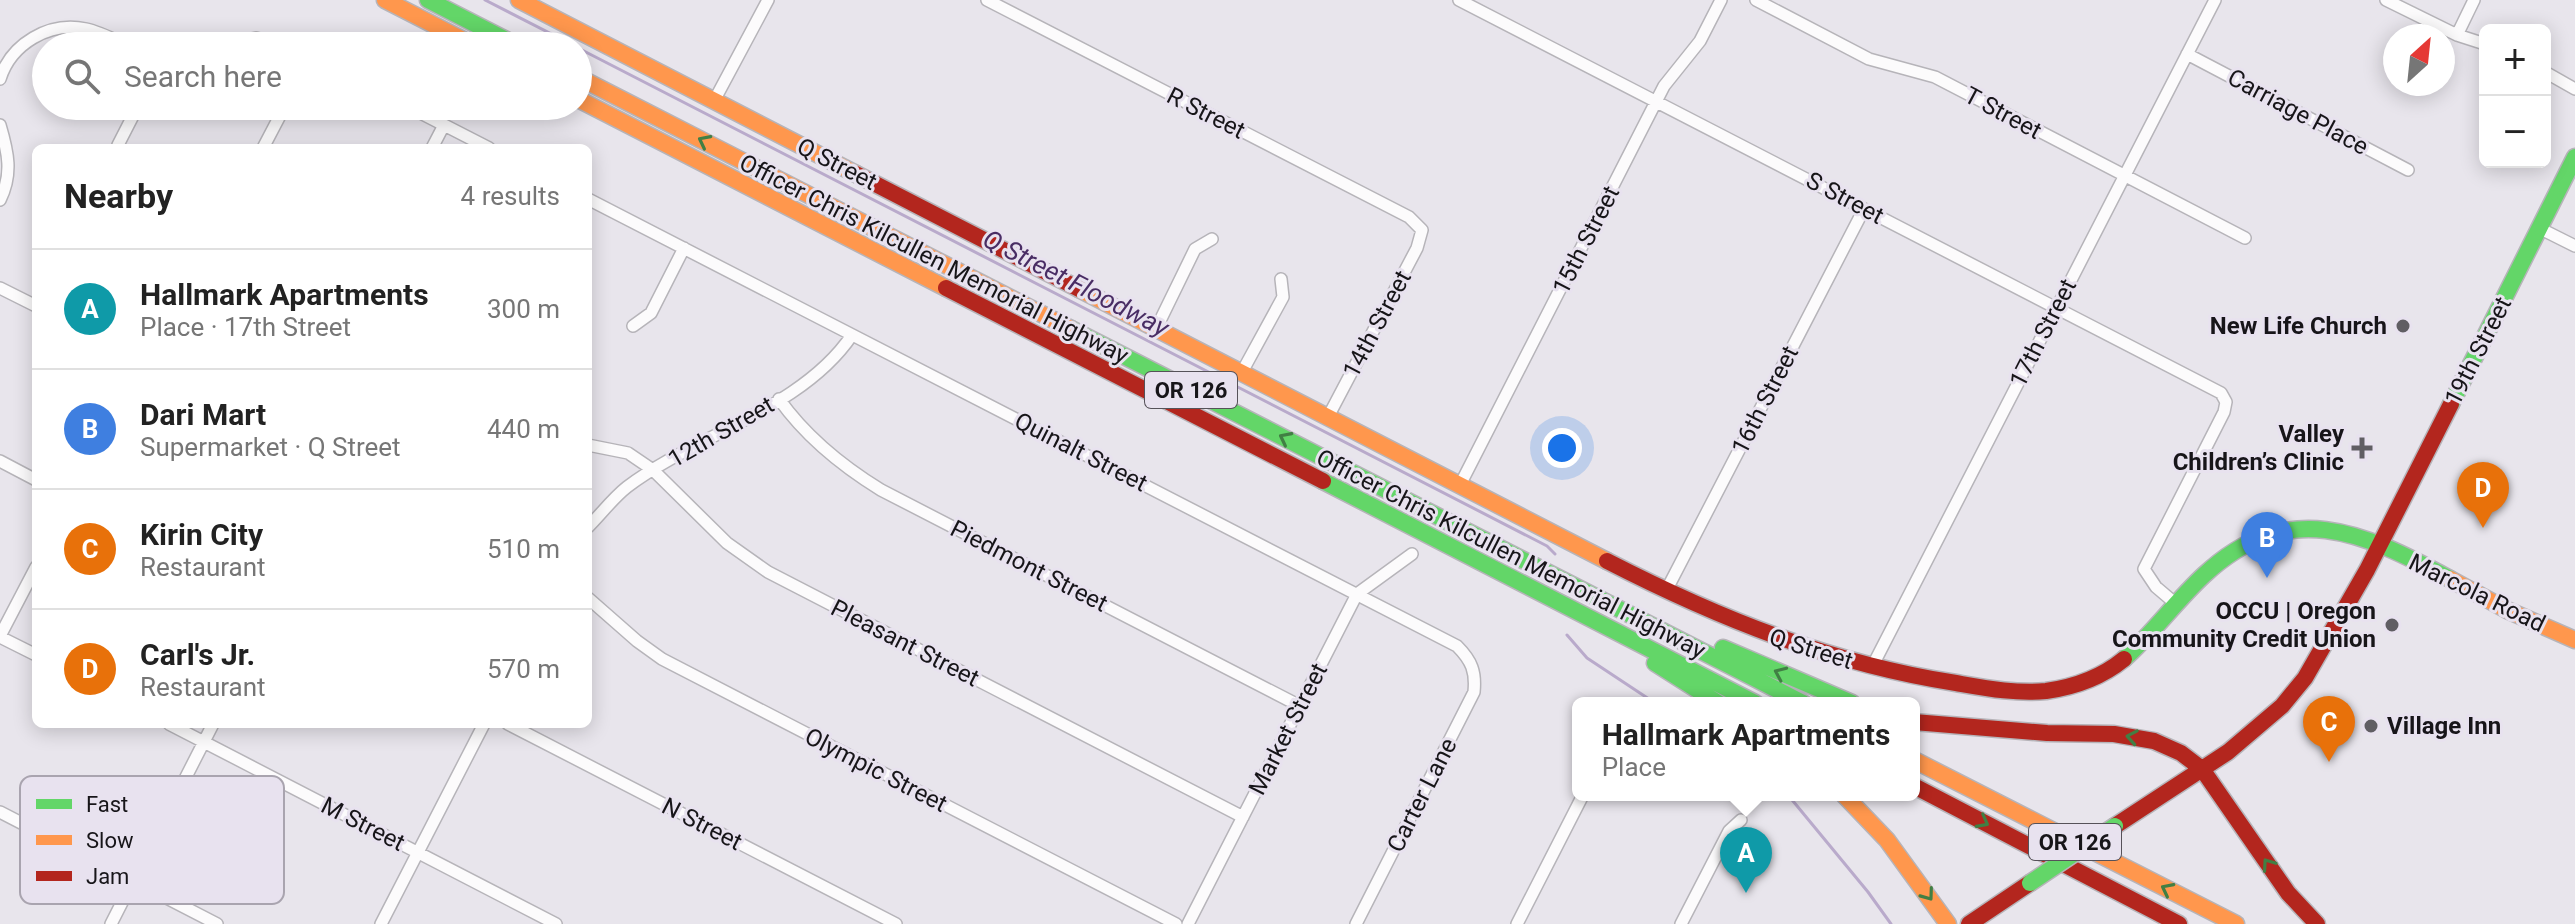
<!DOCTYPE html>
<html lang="en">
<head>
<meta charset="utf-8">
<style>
	body { margin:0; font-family:Roboto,sans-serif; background:#f2f2f2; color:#222 }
	.controls { position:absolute; right:24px; top:24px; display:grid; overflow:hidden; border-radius:12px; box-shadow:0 4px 20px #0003 }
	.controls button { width:72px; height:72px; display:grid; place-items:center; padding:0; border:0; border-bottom:2px solid #e0e0e0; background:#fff; color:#222; font:40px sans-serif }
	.compass { position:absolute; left:2383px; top:24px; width:72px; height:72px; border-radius:50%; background:#fff; box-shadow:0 4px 20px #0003; rotate:27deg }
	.you { position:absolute; left:1562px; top:448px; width:28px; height:28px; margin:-20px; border:6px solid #fff; border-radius:50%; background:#1a73e8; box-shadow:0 0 0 12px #1a73e833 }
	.badge { display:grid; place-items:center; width:52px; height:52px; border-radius:50%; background:#605e63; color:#fff; font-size:26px; font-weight:700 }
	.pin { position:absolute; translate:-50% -66px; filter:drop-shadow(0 2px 4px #0008) }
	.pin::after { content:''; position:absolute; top:42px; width:28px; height:24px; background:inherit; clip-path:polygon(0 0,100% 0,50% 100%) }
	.popup { position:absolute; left:1572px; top:697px; width:348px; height:104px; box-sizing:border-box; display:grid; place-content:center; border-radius:12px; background:#fff; filter:drop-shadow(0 2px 6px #0005); font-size:26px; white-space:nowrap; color:#767676 }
	.popup b { font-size:30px; color:#222 }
	.popup::after { content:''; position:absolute; left:50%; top:100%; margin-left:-16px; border:16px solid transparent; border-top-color:#fff }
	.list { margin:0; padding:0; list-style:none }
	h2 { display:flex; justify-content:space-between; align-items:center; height:104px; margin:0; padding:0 32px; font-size:34px }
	h2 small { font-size:26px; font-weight:400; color:#767676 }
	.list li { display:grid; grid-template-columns:52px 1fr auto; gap:24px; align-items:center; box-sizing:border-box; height:120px; padding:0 32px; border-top:2px solid #e0e0e0 }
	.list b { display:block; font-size:30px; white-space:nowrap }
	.list p { margin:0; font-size:26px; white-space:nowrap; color:#767676 }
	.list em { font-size:26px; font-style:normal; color:#767676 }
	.icon { flex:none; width:44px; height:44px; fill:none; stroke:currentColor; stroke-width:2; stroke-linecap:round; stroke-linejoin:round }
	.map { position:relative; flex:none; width:2575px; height:924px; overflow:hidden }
	.search { position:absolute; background:#fff; box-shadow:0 4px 20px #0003; left:32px; top:32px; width:560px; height:88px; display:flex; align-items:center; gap:20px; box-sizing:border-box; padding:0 28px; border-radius:44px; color:#767676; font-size:30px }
	.panel { position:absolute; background:#fff; box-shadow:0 4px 20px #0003; left:32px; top:144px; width:560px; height:584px; border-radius:12px }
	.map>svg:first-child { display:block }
</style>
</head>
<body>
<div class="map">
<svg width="2575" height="924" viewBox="0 0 2575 924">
	<rect width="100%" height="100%" fill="#e8e5ec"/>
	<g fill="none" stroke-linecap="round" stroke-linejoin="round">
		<path stroke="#b9aacb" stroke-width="3" d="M485 0 575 46
			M578 48 1547 546 1555 554
			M1567 635 1587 658 1655 703
			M1788 795 1868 892 1891 924"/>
		<g stroke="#b6b4b9" stroke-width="14">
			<path id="street" d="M987 0 1409 217 1422 230 1417 248 1328 417
				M1459 0 2221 393 2226 402 2224 412 2144 569 2156 587 2176 604
				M1756 0 1869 59 1935 77 2245 238
				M2386 0 2457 35 2485 44
				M2457 35 2474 0
				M219 46 256 38 284 46
				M2187 54 2408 170
				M2545 72 2575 89
				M0 79C11 44 49 21 86 29 100 32 115 40 128 46
				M714 101 768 0
				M407 106 489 148
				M0 125C8 152 13 174 0 200
				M118 145 138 106
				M263 148 285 106
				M432 148 444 125
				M588 199 1457 646C1472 661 1476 672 1474 692L1356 924
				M2539 228 2575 246
				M0 288 36 306
				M633 326 651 313 684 248
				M1156 329 1195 249 1212 239
				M1242 372 1283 297 1281 279
				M779 399C806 437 842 466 881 490L1300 706
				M588 445 628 453 653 470 727 543 768 572 1243 817
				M0 461 36 480
				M1460 485 1664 86 1700 41 1721 0
				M588 527C601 514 613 498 627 487 697 434 802 409 852 335
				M1666 591 1864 209
				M588 598 637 641 662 659 1176 924
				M0 636 36 567
				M0 637 36 655
				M1872 667 2215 0
				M169 724 556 924
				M508 724 896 924
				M0 812 217 924
				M111 924 213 724
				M381 924 484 724
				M1188 924 1357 594 1412 554
				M1517 924 1583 795
				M1681 924 1729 831 1741 820"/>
		</g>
		<g stroke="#b6b4b9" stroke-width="19">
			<path id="fast" d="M428 0 518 46
				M1071 329 1803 703
				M2451 404 2575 157
				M1323 481 1755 703
				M1723 648 1852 703
				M2124 659C2153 633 2176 601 2204 575 2288 497 2363 532 2450 579
				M1655 663 1718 703"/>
		</g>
		<g stroke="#b6b4b9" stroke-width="19">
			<path id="slow" d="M385 0 475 46
				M519 0 856 174
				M578 77 1071 329
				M578 99 946 288
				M1079 289 1607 561
				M2450 579 2507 610 2575 640
				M1914 760 2236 924
				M1844 795 1887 840 1948 924"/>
		</g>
		<g stroke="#b6b4b9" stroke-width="19">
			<path id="jam" d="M856 174 1079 289
				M946 288 1323 481
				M1607 561C1718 618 1832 664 1956 683 1985 688 2016 694 2046 691 2075 687 2102 677 2124 659
				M1914 722 2047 733 2114 734 2154 741 2181 753 2202 769 2288 893 2317 924
				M1914 786 2179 924
				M2115 826 2228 752 2282 706 2305 678 2367 570 2451 404
				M1969 924 2030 883"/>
		</g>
		<use href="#street" stroke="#fcfbfc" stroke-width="11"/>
		<use href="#fast" stroke="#63d668" stroke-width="16"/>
		<use href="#slow" stroke="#ff974d" stroke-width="16"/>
		<use href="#jam" stroke="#b3261e" stroke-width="16"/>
		<g stroke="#b6b4b9" stroke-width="19" stroke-linecap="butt">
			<path id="fast-bridge" d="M2030 883 2115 826"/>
		</g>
		<use href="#fast-bridge" stroke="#63d668" stroke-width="16"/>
	</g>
	<defs><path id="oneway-chevron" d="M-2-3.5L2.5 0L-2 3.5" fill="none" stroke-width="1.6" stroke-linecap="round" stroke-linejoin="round" transform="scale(2)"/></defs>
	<g stroke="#417f44">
		<use href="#oneway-chevron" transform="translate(704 141) rotate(-153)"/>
		<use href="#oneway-chevron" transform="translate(1285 438) rotate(-153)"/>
		<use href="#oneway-chevron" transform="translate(1780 673) rotate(-156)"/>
		<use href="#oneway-chevron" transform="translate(2132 737) rotate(-170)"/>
		<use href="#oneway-chevron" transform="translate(1983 822) rotate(28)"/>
		<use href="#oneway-chevron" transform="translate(2268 864) rotate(-125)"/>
		<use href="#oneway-chevron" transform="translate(2167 889) rotate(-153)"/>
		<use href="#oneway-chevron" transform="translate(1928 895) rotate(54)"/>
	</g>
	<g fill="#605e63" stroke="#e8e2ef" stroke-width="3">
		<circle cx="2403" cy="326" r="8"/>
		<path d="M2358 436h8v8h8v8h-8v8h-8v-8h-8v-8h8z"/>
		<circle cx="2392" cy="625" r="8"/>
		<circle cx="2371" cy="726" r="8"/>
	</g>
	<g text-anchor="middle" stroke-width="6" stroke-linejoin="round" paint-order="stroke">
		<g fill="#e8e2ef" stroke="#565259" stroke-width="2">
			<rect x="1145" y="372" width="92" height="36" rx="6"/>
			<rect x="2029" y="824" width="92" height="36" rx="6"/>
		</g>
		<g font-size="22" font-weight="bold" fill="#171519">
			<text x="1191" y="398">OR 126</text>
			<text x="2075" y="850">OR 126</text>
		</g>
		<g font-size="24" fill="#171519" stroke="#e8e2ef">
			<text transform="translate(2298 112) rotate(28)" y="8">Carriage Place</text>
			<text transform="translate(1206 113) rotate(27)" y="8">R Street</text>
			<text transform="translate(2003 113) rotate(28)" y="8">T Street</text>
			<text transform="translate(837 164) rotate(27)" y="8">Q Street</text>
			<text transform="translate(1845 198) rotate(28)" y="8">S Street</text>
			<text transform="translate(1586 240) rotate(-63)" y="8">15th Street</text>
			<text transform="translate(934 259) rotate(27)" y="8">Officer Chris Kilcullen Memorial Highway</text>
			<text transform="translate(1377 324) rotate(-62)" y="8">14th Street</text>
			<text transform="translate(2043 333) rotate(-63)" y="8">17th Street</text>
			<text transform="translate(2478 351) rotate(-63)" y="8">19th Street</text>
			<text transform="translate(1765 400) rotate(-63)" y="8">16th Street</text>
			<text transform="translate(721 432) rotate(-30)" y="8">12th Street</text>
			<text transform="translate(1081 452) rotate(27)" y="8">Quinalt Street</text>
			<text transform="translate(1511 554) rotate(27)" y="8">Officer Chris Kilcullen Memorial Highway</text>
			<text transform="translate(1029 566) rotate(27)" y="8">Piedmont Street</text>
			<text transform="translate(2477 593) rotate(26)" y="8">Marcola Road</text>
			<text transform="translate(905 643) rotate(27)" y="8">Pleasant Street</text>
			<text transform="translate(1811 649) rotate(17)" y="8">Q Street</text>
			<text transform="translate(1288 729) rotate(-63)" y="8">Market Street</text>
			<text transform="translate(876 770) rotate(27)" y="8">Olympic Street</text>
			<text transform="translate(1422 795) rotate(-63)" y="8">Carter Lane</text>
			<text transform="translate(363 824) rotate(27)" y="8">M Street</text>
			<text transform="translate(702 824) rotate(27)" y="8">N Street</text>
		</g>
		<g font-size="24" font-weight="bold" fill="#171519" stroke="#e8e2ef" text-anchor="end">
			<text x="2387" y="334">New Life Church</text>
			<text x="2344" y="442">Valley<tspan x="2344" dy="28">Children’s Clinic</tspan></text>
			<text x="2376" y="619">OCCU | Oregon<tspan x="2376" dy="28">Community Credit Union</tspan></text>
			<text x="2387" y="734" text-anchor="start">Village Inn</text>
		</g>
		<g font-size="26" font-style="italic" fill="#492d64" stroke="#e8e2ef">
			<text transform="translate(1076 283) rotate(27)" y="9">Q Street Floodway</text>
		</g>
	</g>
	<rect x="20" y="776" width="264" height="128" rx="12" fill="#e8e2ef" stroke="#a9a4af" stroke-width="2"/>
	<rect x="36" y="799" width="36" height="10" fill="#63d668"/>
	<rect x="36" y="835" width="36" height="10" fill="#ff974d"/>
	<rect x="36" y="871" width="36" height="10" fill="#b3261e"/>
	<g font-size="22" fill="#171519">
		<text x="86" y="812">Fast</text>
		<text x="86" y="848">Slow</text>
		<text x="86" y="884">Jam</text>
	</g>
</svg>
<div class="controls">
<button>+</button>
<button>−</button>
</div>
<svg class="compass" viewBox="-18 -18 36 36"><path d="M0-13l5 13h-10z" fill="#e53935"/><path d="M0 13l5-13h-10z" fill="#767676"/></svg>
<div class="you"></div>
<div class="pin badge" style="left:1746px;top:893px;background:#0f9aa8">A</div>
<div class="popup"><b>Hallmark Apartments</b>Place</div>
<div class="pin badge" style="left:2267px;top:578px;background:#3f7fe0">B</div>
<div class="pin badge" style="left:2329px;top:762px;background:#e8710a">C</div>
<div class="pin badge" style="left:2483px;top:528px;background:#e8710a">D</div>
<div class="search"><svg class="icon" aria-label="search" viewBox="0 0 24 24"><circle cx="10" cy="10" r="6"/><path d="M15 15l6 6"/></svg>Search here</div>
<section class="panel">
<h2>Nearby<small>4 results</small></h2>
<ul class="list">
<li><span class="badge" style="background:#0f9aa8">A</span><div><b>Hallmark Apartments</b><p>Place · 17th Street</p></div><em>300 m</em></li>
<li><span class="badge" style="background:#3f7fe0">B</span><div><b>Dari Mart</b><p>Supermarket · Q Street</p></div><em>440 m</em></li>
<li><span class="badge" style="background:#e8710a">C</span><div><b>Kirin City</b><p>Restaurant</p></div><em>510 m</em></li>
<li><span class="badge" style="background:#e8710a">D</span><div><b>Carl's Jr.</b><p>Restaurant</p></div><em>570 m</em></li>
</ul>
</section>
</div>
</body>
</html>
